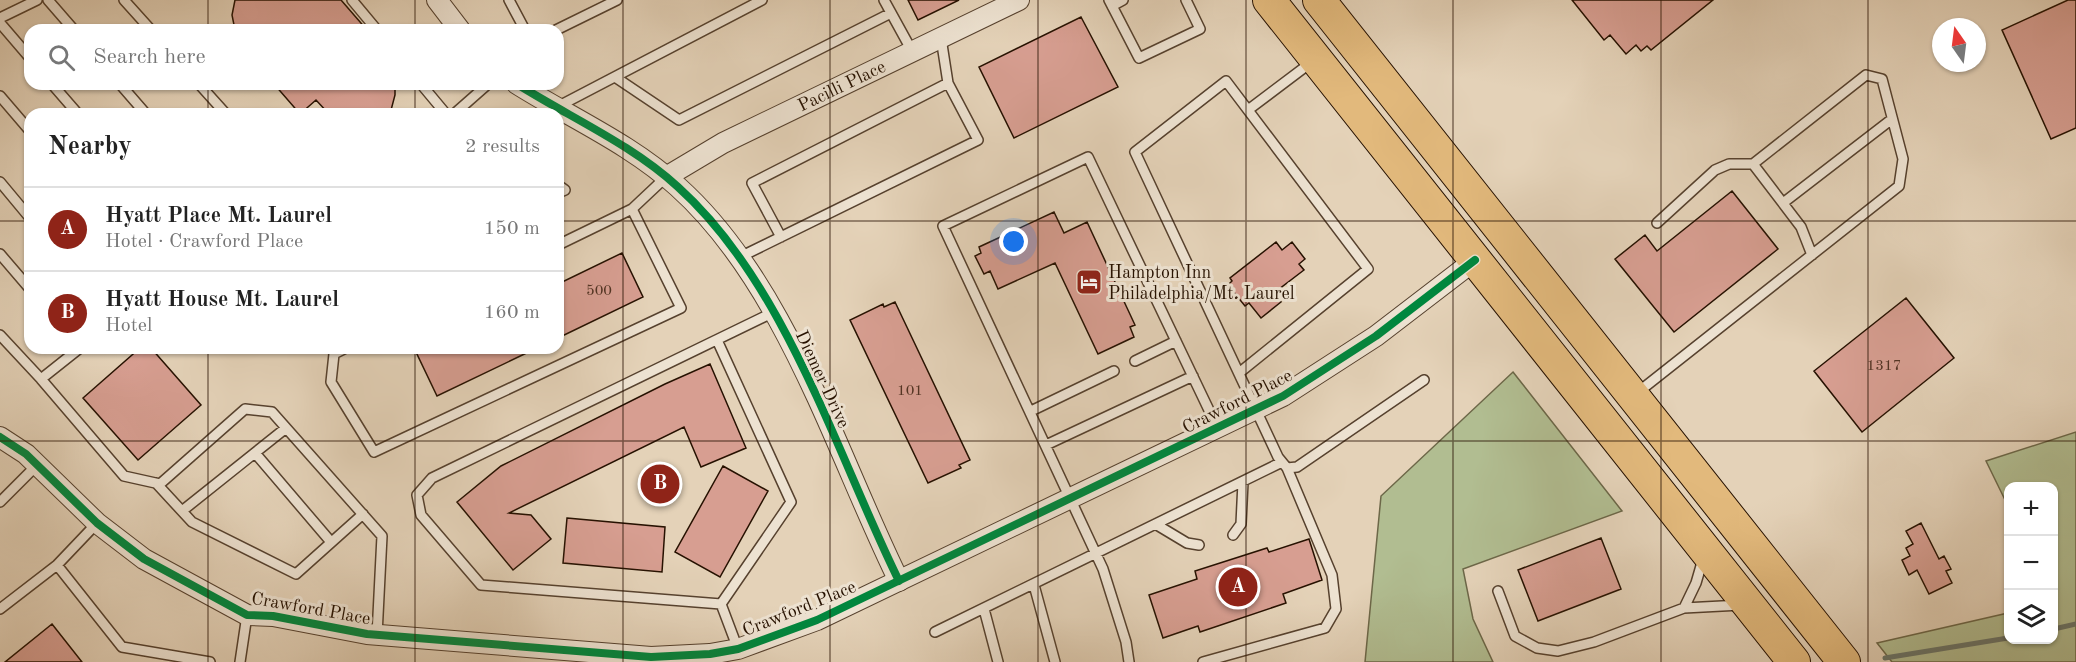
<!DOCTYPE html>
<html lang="en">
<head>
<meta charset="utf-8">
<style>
	body { margin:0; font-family:"Old Standard TT",serif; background:#f6f6f6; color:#222 }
	.controls { position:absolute; right:18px; bottom:18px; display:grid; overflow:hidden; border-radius:12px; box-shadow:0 2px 4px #0004 }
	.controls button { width:54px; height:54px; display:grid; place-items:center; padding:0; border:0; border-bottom:2px solid #e0e0e0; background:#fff; color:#222; font:30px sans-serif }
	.compass { position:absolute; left:1932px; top:18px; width:54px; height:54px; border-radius:50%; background:#fff; box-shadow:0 2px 4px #0004; rotate:346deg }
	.you { position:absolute; left:1014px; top:242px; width:21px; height:21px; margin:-15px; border:4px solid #fff; border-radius:50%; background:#1a73e8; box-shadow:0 0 0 9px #1a73e833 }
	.badge { display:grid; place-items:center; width:39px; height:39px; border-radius:50%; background:#8f2418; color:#fff; font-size:20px; font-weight:700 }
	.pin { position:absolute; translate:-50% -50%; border:3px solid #fff; box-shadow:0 2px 6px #0006 }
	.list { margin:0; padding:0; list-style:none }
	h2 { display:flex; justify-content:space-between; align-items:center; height:78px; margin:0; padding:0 24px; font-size:26px }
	h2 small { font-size:20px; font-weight:400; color:#767676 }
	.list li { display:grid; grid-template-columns:39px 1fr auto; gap:18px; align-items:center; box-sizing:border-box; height:84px; padding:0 24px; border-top:2px solid #e0e0e0 }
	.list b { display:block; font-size:22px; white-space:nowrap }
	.list p { margin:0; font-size:20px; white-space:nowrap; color:#767676 }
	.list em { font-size:20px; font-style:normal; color:#767676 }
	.icon { flex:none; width:33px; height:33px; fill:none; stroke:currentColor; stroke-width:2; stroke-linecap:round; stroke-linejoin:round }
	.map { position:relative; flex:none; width:2076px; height:662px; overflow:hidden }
	.search { position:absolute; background:#fff; box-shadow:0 2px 4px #0004; left:24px; top:24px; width:540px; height:66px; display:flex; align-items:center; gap:15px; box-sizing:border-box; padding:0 21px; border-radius:18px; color:#767676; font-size:22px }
	.panel { position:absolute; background:#fff; box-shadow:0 2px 4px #0004; left:24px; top:108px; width:540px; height:246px; border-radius:18px }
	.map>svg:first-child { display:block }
</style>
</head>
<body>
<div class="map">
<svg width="2076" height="662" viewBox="0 0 2076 662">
	<rect width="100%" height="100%" fill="#e4d2b8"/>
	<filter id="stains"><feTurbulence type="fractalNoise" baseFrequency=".00333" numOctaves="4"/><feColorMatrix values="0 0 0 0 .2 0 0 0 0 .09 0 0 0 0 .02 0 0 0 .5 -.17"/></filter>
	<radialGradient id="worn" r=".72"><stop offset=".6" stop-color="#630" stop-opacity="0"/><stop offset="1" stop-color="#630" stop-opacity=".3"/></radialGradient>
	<path fill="#b1bd91" stroke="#6c6748" stroke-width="1.5" d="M1513 372 1622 511 1463 569 1473 619 1493 662H1365L1381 496Z
		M2076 432V662H1892L1877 643 2008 613V640H2054V602L2056 601 2054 596V486H2008V506L1986 461Z"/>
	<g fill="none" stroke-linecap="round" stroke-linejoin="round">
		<path stroke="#69756a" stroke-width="5" d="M2054 629 2076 624
			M1885 658 2008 638"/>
	</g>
	<path fill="#d79e91" stroke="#261100" stroke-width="1.5" d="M235 0H341L367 30H235L232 15Z
		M908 0H959L918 20Z
		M1572 0H1713L1651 50 1647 46 1641 51 1636 45 1626 54 1610 35 1604 40Z
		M2068 0H2076V128L2051 139 2002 30Z
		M1081 17 1118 87 1014 138 979 67Z
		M274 84H395V95L390 114H329L316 100 300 114Z
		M1732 191 1778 249 1674 332 1615 259 1645 235 1657 251Z
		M1054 212 1064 233 1087 222 1135 325 1130 327 1134 337 1098 354 1055 263 998 289 990 271 984 274 975 256 981 253 979 247Z
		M1276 242 1282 250 1292 242 1305 259 1299 264 1304 270 1274 293 1281 302 1261 318 1249 303 1245 306 1228 285 1232 281 1230 278Z
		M622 253 643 297 558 338V284Z
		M1906 298 1954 358 1862 432 1814 371Z
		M895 302 970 460 959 465 961 468 928 483 850 320 883 304 884 307Z
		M140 348H151L201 405 138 460 83 398Z
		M425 348H537L437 396 416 352Z
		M710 364 746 448 701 467 684 427 509 513 531 515 551 539 513 570 457 502 501 466 665 384Z
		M723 466 768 491 720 577 675 552Z
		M567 518 665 527 662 572 563 563Z
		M1921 523 1939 559 1944 556 1951 569 1946 571 1952 583 1929 594 1917 570 1909 575 1902 560 1910 556 1906 548 1913 544 1906 531Z
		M1601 538 1621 589 1538 621 1518 570Z
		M1309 539 1322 580 1283 594 1286 603 1200 632 1198 626 1163 638 1149 595 1197 579 1195 571 1267 548 1269 552Z
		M52 624 82 662H5Z"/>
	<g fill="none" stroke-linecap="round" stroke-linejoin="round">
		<g stroke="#56412e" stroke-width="12">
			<path id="service" d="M48 0 74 30
				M124 0 151 30
				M352 0 377 30
				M509 0 525 30
				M884 0 912 51
				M1109 0 1139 58 1200 29 1186 0
				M1112 6 1123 0
				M0 18 37 0
				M0 23 30 58
				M556 30 617 0
				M615 77 679 120 891 13
				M52 84 78 114
				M120 84 146 114
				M199 84 226 114
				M421 84 446 114
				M0 96 30 131
				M557 107 762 0
				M1248 110 1313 61
				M454 114 488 84
				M1753 164 1801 227 1812 255
				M0 182 30 218
				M558 185 565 190 558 193
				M1783 203 1892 119
				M781 237 752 183 948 83
				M558 245 632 209 666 177
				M0 254 30 289
				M740 257 978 140 948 83 941 38
				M0 335 41 379 80 348
				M717 340 791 502 721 604
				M346 348 334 354 331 382 374 452 681 308 632 209
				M1135 361 1176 341
				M1239 373 1368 269 1226 81 1135 152 1278 457 1287 468 1297 467 1424 380
				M41 379 124 476 160 484 245 409 272 412 382 536 377 635
				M1637 393 1899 186 1903 159 1882 79 1866 75 1753 164H1729L1715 170 1657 223
				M1031 411 1114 371
				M1046 445 1193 376
				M255 453 331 542
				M156 483 192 522 296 574 363 514
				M0 502 37 465
				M182 511 286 428
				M1157 525 1187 543 1199 545
				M1233 535 1241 524 1243 482
				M1703 559 1696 583 1684 608 1741 605
				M57 565 122 647 210 662
				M1034 585 1055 662
				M1498 591 1515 636 1537 648 1558 651 1594 642 1684 608
				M0 609 57 565 97 523
				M984 609 998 662
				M935 632 1282 462
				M738 649 721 604 481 585 421 515 417 495 432 478 774 312
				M240 662 247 615
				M1129 662 1126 642 1103 569 943 226 1088 157 1218 429
				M1203 662 1325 628 1336 609 1332 575 1287 468"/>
		</g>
		<g stroke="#56412e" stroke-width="22">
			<g id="minor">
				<path d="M437 0 460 30"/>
				<path d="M517 84C571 118 631 144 678 187 786 284 836 453 899 581"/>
				<path id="s1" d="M666 177 723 143 1019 0"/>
				<path d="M0 437 26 454 97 523 144 559 247 615 273 616 367 634 651 657 710 654 738 649 817 620 1283 396 1376 336 1475 260"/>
			</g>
		</g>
		<g stroke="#261100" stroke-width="34">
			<path id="trunk" d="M1269 0 1794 662
				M1319 0 1844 662"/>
		</g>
		<use href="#service" stroke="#ede2d1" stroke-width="9"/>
		<use href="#minor" stroke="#ede2d1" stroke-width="20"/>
		<use href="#trunk" stroke="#e2b97c" stroke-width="32"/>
		<g stroke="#ede2d1" stroke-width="11">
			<path id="cycleway" d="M517 84C571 118 631 144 678 187 786 284 836 453 899 581
				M0 437 26 454 97 523 144 559 247 615 273 616 367 634 651 657 710 654 738 649 817 620 1283 396 1376 336 1475 260"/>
		</g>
		<use href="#cycleway" stroke="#00873e" stroke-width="8"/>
	</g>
	<path fill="none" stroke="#261100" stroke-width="1.5" stroke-opacity="0.55" d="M208 0V30M415 0V30M623 0V662M830 0V662M1038 0V662M1246 0V662M1453 0V662M1661 0V662M1868 0V662M208 84V114M415 84V114M0 221H30M558 221H2076M208 348V662M415 348V662M0 441H2076"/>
	<defs>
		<g id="hotel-square" transform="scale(1.35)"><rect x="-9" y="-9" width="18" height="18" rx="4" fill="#8f2418" stroke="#ede2d1"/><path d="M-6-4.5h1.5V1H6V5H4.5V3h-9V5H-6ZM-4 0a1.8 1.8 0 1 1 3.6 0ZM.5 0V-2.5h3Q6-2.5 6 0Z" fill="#fff"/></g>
	</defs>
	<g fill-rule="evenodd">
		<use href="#hotel-square" x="1089" y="282"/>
	</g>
	<g text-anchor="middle" stroke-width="6" stroke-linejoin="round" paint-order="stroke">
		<g font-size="15" fill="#523424">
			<text x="599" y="295">500</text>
			<text x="1884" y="370">1317</text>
			<text x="910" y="395">101</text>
		</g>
		<g font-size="18" fill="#261100" stroke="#ede2d1">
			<text dy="6" stroke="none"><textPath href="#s1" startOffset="198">Pacilli Place</textPath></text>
			<text transform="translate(823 379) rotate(65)" y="6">Diemer Drive</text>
			<text transform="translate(1237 401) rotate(-27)" y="6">Crawford Place</text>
			<text transform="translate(311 608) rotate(10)" y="6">Crawford Place</text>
			<text transform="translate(799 608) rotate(-22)" y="6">Crawford Place</text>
		</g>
		<g font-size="18" fill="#261100" stroke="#ede2d1" text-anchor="start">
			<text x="1108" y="278">Hampton Inn<tspan x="1108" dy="21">Philadelphia/Mt. Laurel</tspan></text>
		</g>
	</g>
	<rect width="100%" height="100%" filter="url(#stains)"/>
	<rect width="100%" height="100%" fill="url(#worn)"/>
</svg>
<div class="controls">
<button>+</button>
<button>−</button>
<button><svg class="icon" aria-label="layers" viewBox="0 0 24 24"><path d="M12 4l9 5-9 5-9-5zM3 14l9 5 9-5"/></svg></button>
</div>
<svg class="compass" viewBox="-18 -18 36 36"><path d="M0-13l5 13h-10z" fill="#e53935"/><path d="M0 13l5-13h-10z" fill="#767676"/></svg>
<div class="you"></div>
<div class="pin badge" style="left:1238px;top:587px">A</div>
<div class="pin badge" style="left:660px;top:484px">B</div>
<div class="search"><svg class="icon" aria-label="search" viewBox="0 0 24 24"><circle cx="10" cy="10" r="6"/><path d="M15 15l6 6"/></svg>Search here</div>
<section class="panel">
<h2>Nearby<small>2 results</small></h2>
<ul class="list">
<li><span class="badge">A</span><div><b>Hyatt Place Mt. Laurel</b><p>Hotel · Crawford Place</p></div><em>150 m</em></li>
<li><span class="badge">B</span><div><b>Hyatt House Mt. Laurel</b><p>Hotel</p></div><em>160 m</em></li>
</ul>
</section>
</div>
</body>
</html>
